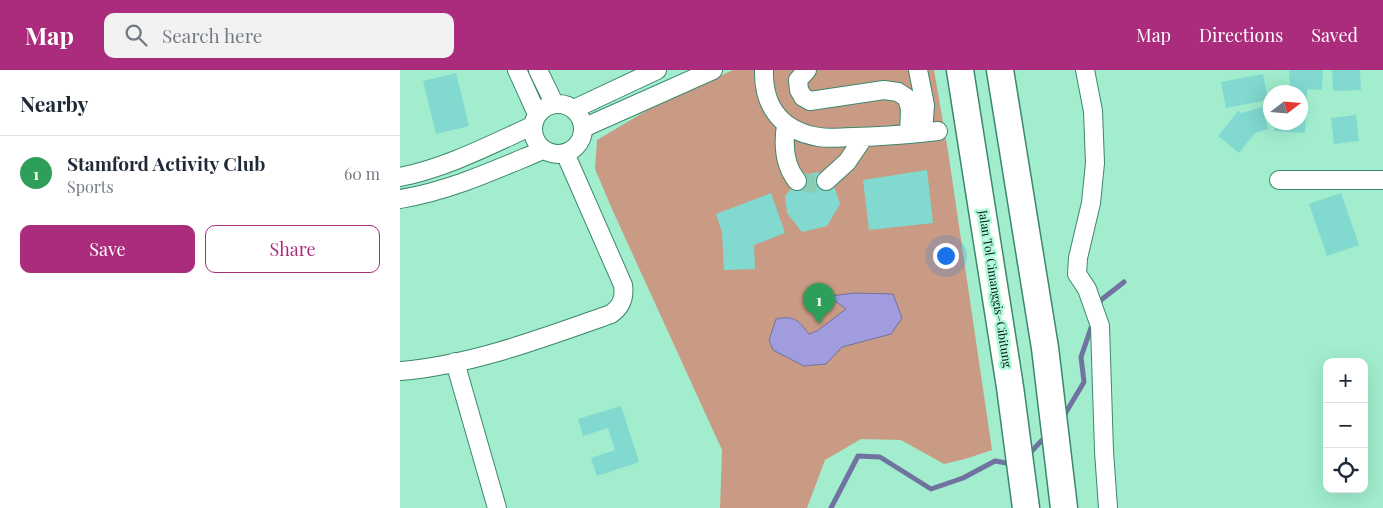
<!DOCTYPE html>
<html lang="en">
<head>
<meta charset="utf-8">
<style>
	body { margin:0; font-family:"Playfair Display",serif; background:#f2f2f3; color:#1f2937 }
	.controls { position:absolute; right:15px; bottom:15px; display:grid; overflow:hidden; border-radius:10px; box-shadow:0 5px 20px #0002 }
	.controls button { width:45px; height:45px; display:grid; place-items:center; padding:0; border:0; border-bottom:1px solid #e0e1e3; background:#fff; color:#1f2937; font:25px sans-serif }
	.compass { position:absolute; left:863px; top:15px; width:45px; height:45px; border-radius:50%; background:#fff; box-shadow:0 5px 20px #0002; rotate:74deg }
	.you { position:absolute; left:545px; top:185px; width:18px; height:18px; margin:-12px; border:4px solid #fff; border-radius:50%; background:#1a73e8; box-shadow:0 0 0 8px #1a73e833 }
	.badge { display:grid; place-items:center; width:32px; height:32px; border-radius:50%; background:#ab2c7c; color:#fff; font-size:16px; font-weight:700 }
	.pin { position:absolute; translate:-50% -41px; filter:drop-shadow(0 1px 2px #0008) }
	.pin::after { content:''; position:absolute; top:26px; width:18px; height:15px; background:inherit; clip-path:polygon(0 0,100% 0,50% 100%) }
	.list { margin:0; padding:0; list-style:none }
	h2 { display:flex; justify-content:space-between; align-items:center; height:65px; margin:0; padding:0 20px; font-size:21px }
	h2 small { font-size:16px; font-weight:400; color:#747a83 }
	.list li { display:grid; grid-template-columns:32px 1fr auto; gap:15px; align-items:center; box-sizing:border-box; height:75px; padding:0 20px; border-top:1px solid #e0e1e3 }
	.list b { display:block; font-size:19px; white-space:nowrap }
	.list p { margin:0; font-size:16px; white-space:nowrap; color:#747a83 }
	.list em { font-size:16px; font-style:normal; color:#747a83 }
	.actions { display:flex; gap:10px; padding:15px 20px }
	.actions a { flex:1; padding:11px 0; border:1px solid #ab2c7c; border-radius:10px; text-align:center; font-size:18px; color:#ab2c7c }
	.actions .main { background:#ab2c7c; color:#fff }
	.icon { flex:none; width:28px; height:28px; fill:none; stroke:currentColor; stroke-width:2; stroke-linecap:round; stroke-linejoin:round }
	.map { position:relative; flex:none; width:983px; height:438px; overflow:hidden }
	header { display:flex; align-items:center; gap:30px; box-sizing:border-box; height:70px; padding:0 25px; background:#ab2c7c; color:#fff }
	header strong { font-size:24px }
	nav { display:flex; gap:28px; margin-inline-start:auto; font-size:18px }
	.search { width:350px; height:45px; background:#f2f2f3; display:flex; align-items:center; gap:12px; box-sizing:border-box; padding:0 18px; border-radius:10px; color:#747a83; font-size:19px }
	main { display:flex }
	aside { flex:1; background:#fff }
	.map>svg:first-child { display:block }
</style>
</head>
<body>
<header>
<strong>Map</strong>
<div class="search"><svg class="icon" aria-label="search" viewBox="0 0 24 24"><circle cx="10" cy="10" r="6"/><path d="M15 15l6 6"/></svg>Search here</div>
<nav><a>Map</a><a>Directions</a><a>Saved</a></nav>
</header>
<main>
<aside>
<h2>Nearby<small></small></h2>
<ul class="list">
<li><span class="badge" style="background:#2e9e5b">1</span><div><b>Stamford Activity Club</b><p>Sports</p></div><em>60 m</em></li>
</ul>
<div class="actions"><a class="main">Save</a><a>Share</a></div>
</aside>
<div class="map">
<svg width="983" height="438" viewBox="0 0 983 438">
	<rect width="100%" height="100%" fill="#a1edce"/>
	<path fill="#ca9b84" d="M333 0H534L548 81 592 380 565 389 544 394 501 370 461 369 425 390 407 438H320L322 380 212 139 195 99 197 70 256 35Z"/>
	<path fill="#a09cde" stroke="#70739f" d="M455 223 493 224 502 248 491 264 442 277 426 294 404 296 373 280 369 270 376 249C394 245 398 250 409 264L417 261 446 239 435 231 422 240 413 228Z"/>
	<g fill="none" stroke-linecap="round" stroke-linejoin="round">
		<path stroke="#70739f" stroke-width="5" d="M698 237 701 230 724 212
			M662 349 684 312 681 287 693 252
			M628 385 646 366
			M431 438 458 386 480 387 531 419 563 408 595 391 612 394"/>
	</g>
	<path fill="#81d9cf" d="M889 0H923L922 20 907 19 905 63 874 61 875 52H901V22H890Z
		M932 0H960L961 20 933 21Z
		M56 3 69 56 36 64 23 11Z
		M863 4 868 30 826 38 821 12Z
		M862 37 868 59 855 63 839 83 818 66 838 41 842 43Z
		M956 45 959 71 934 74 931 48Z
		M527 100 533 153 469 160 463 110Z
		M419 102 435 119 440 134 427 156 402 162 387 143 385 126 403 105Z
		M371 123 385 163 354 175 355 199 324 200 322 162 316 144Z
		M941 123 959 175 927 186 909 134Z
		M221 336 239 392 197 406 191 388 215 380 208 358 183 366 178 349Z"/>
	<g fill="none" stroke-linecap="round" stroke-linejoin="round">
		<path stroke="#89ccb1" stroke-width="18" stroke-dasharray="18 9" stroke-linecap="butt" d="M397 111 414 114 426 111"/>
		<g stroke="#3d876c" stroke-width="20">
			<path id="minor" d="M117 0 137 44
				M138 0 154 33
				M364 0C363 37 382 61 419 67 430 69 442 67 453 67 482 67 510 64 538 61
				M407 0 398 10 399 20 403 27 410 31 484 20 498 22 507 28 510 39 509 64
				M518 0 525 35 523 62
				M685 0 693 41 695 93 691 133 678 188 677 204 687 219 700 256 704 381 708 438
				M133 59a25 25 0 1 1 50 0a25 25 0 1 1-50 0Z
				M174 39 257 0
				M386 55C383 75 384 95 397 111
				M183 58 313 0
				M0 107C46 98 90 75 132 56
				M879 110H983
				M426 111 447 92 464 67
				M0 129C50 121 97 99 143 80
				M55 292 97 438
				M0 301C72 295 143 268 211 244 221 237 225 229 223 215L165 83"/>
		</g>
		<g stroke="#3d876c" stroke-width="29">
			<path id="highway" d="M560 0 610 317 626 438
				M600 0 645 278 664 438"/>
		</g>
		<use href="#minor" stroke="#fff" stroke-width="18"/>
		<use href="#highway" stroke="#fff" stroke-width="26"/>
	</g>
	<g text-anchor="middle" stroke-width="5" stroke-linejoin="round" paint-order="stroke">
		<g font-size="12" fill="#00120b" stroke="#aefadb">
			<text transform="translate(595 219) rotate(81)" y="4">Jalan Tol Cimanggis–Cibitung</text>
		</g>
	</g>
</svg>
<div class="controls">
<button>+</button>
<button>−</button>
<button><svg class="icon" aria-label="locate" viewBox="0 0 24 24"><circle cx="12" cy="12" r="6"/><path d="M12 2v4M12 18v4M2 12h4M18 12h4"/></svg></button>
</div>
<svg class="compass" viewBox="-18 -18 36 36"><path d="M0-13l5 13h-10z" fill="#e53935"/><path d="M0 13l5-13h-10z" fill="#747a83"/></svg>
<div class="you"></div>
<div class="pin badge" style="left:419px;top:254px;background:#2e9e5b">1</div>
</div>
</main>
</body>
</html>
